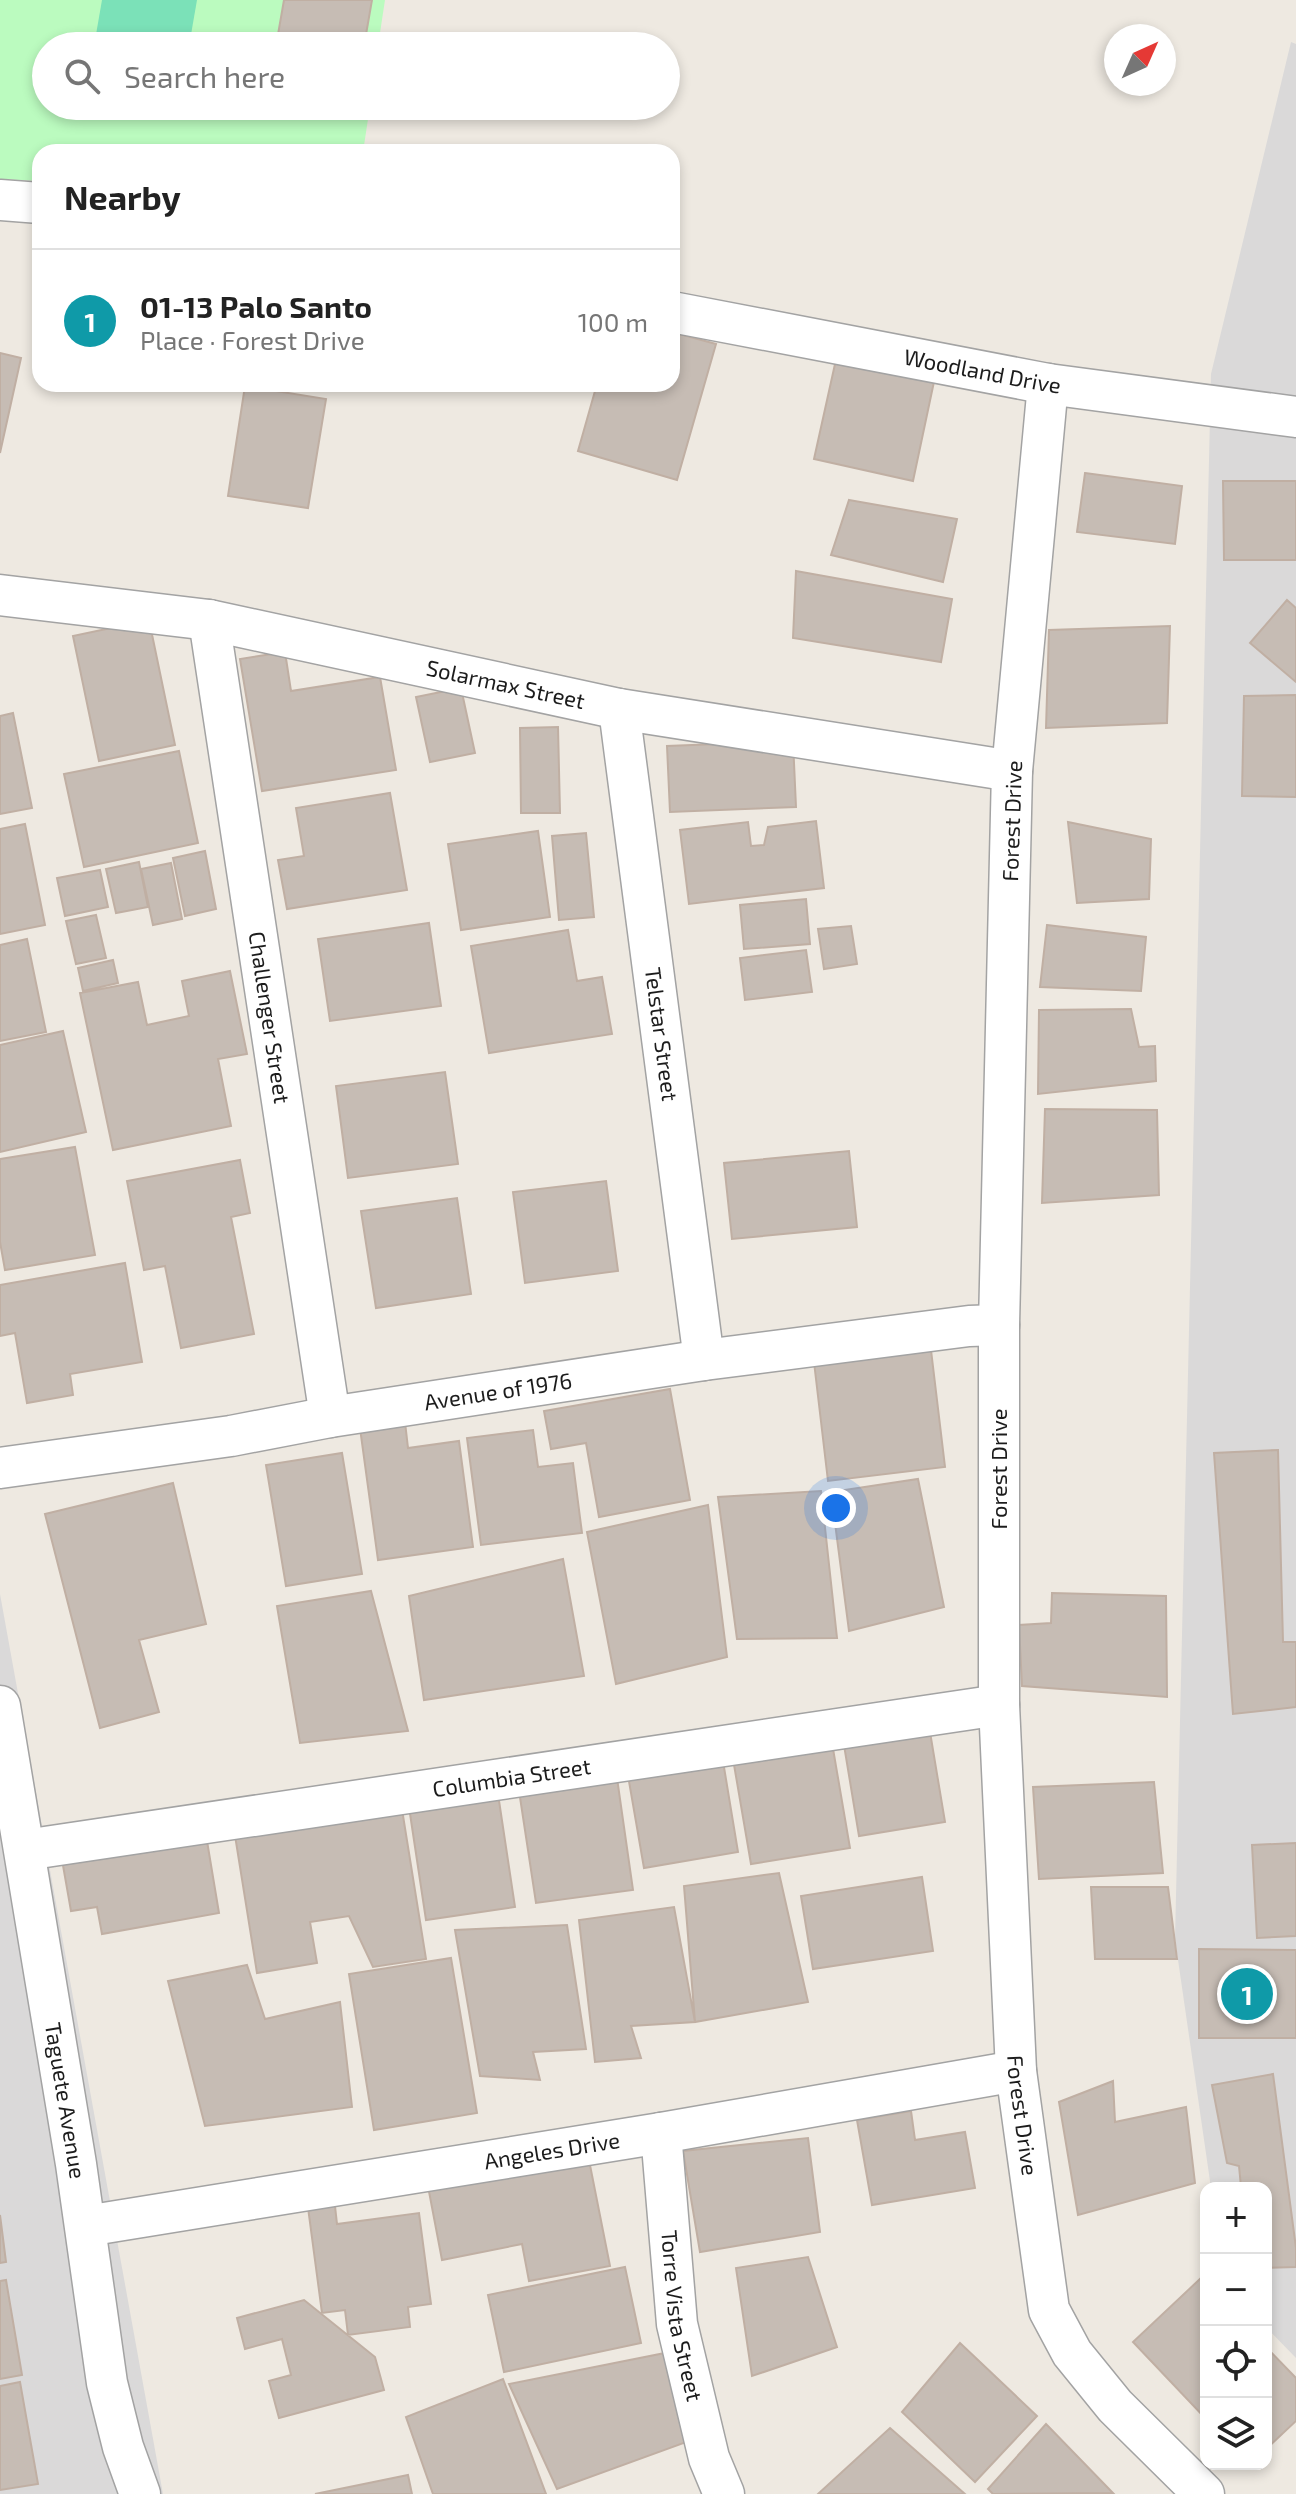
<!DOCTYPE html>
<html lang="en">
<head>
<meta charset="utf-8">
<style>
	body { margin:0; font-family:"Exo 2",sans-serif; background:#f2f2f2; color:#222 }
	.controls { position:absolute; right:24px; bottom:24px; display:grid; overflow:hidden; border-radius:16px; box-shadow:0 4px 12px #0003 }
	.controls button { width:72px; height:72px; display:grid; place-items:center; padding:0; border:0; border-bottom:2px solid #e0e0e0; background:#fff; color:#222; font:40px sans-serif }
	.compass { position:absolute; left:1104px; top:24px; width:72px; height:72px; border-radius:50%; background:#fff; box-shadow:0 4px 12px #0003; rotate:45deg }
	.you { position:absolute; left:836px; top:1508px; width:28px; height:28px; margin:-20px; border:6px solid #fff; border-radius:50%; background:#1a73e8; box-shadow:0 0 0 12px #1a73e833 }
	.badge { display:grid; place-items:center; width:52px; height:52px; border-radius:50%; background:#ea580c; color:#fff; font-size:26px; font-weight:700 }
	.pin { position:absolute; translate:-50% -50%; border:4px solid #fff; box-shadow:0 2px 8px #0006 }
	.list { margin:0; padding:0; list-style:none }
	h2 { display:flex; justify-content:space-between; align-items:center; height:104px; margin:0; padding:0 32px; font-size:34px }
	h2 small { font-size:26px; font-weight:400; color:#767676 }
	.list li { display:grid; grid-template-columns:52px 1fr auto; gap:24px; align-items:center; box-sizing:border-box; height:144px; padding:0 32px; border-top:2px solid #e0e0e0 }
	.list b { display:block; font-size:30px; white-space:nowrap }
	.list p { margin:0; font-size:26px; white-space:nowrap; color:#767676 }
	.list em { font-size:26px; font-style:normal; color:#767676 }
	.icon { flex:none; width:44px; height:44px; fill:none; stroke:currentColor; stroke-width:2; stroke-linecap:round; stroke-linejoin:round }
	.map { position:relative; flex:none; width:1296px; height:2494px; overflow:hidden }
	.search { position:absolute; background:#fff; box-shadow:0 4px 12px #0003; left:32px; top:32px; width:648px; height:88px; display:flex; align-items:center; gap:20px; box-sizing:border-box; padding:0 28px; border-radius:44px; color:#767676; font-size:30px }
	.panel { position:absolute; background:#fff; box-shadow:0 4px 12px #0003; left:32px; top:144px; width:648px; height:248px; border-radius:24px }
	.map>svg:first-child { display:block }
</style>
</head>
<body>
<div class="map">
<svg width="1296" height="2494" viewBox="0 0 1296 2494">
	<rect width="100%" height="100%" fill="#eee9e1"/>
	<path fill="#dad9d9" d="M1291 42 1296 44V2358L1266 2327V2188H1211L1175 1939 1211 374Z
		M0 1594 163 2494H0Z"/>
	<path fill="#bbfbbf" d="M0 0H385L378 46H46V106H370L363 152H40V181L0 179Z"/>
	<path fill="#7be1b8" d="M102 0H197L189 46H94Z"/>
	<path fill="#c6bcb4" stroke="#c0afa3" stroke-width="2" d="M284 0H372L364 46H276Z
		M672 332 716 344 677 480 578 451 597 384H672Z
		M0 353 21 358 0 453Z
		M837 355 935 377 913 481 814 459Z
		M245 386 326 399 308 508 228 496Z
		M1085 473 1182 486 1175 544 1077 532Z
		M1223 481H1296V560H1224Z
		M849 500 957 519 943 582 831 555Z
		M796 571 952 599 941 662 793 638Z
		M1287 600 1296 608V682L1250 643Z
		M149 620 175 745 99 761 73 636Z
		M1170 626 1167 723 1046 728 1049 630Z
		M285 652 291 691 380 677 396 770 262 791 240 659Z
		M461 688 475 753 430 762 416 697Z
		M1296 695V797L1242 796 1244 696Z
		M13 713 32 808 0 814V716Z
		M558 727 560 813H521L520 728Z
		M793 741 796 807 670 812 667 746Z
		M179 751 198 843 84 867 64 774Z
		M390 793 407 890 287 909 278 860 304 856 296 808Z
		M816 821 824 888 689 904 680 830 748 822 751 846 764 845 768 827Z
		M1068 822 1151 839 1149 899 1077 903Z
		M25 824 45 925 0 934V829Z
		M538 831 550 917 461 930 448 844Z
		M586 833 594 917 559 920 552 836Z
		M205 851 216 909 185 916 173 858Z
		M139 862 148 907 116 913 106 869Z
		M171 863 182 919 153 925 141 869Z
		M100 870 108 907 65 916 57 878Z
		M806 899 810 944 744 949 740 905Z
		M96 915 106 958 76 964 66 921Z
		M429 923 441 1006 330 1021 318 939Z
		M1047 925 1146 937 1141 991 1040 987Z
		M851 926 857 964 824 969 818 929Z
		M568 930 577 981 602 977 612 1034 489 1053 471 946Z
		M27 939 46 1032 0 1041V945Z
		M806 950 812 992 745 1000 740 958Z
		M113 960 118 983 83 991 78 968Z
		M230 971 247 1054 218 1059 231 1126 113 1150 80 993 138 982 147 1025 189 1016 182 981Z
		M1131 1009 1139 1047 1155 1046 1156 1081 1038 1094 1039 1010Z
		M63 1031 86 1132 0 1152V1045Z
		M445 1072 458 1164 348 1178 336 1086Z
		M1045 1109 1157 1110 1159 1195 1042 1203Z
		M75 1147 95 1255 5 1270 0 1242V1159Z
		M849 1151 857 1227 732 1239 724 1163Z
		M240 1160 250 1213 231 1217 254 1334 181 1348 165 1266 144 1270 127 1181Z
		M606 1181 618 1271 525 1283 513 1192Z
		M457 1198 471 1294 376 1308 361 1211Z
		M125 1263 142 1362 70 1374 73 1395 27 1403 15 1333 0 1336V1285Z
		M931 1350 945 1467 828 1481 814 1362Z
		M670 1389 690 1500 599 1517 586 1443 551 1449 544 1411Z
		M405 1422 408 1448 459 1441 473 1547 378 1560 360 1428Z
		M533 1430 538 1467 573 1463 582 1533 481 1545 467 1438Z
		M1278 1450 1283 1642H1296V1707L1233 1714 1214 1453Z
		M342 1453 362 1574 286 1586 266 1465Z
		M918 1479 944 1607 849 1631 831 1492Z
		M173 1483 206 1624 139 1640 159 1712 100 1728 45 1514Z
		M821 1491 837 1638 737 1639 718 1497Z
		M708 1505 727 1657 616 1684 587 1532Z
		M563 1559 584 1676 424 1700 409 1596Z
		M371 1591 408 1731 300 1743 277 1606Z
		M1052 1593 1166 1596 1167 1697 1022 1686 1019 1625 1051 1623Z
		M929 1726 945 1822 859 1836 843 1739Z
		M831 1737 850 1848 751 1864 732 1753Z
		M721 1749 738 1852 644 1868 626 1764Z
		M616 1771 633 1890 536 1903 518 1784Z
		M1154 1782 1163 1873 1039 1879 1033 1787Z
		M498 1794 515 1907 426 1920 409 1807Z
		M400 1797 426 1959 373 1967 349 1916 310 1922 317 1963 257 1973 233 1823Z
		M205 1829 219 1913 102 1934 97 1907 71 1911 61 1854Z
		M1296 1843V1936L1257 1938 1252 1845Z
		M779 1873 808 2002 695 2022 684 1886Z
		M922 1877 933 1951 813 1969 801 1896Z
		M1091 1887H1168L1177 1959H1095Z
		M674 1907 695 2022 631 2026 641 2058 595 2062 579 1920Z
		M567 1925 586 2049 533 2052 540 2080 480 2076 455 1930Z
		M1199 1949 1296 1950V2038H1199Z
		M451 1958 477 2113 374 2130 349 1974Z
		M247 1965 265 2019 340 2002 352 2107 205 2126 168 1981Z
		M1273 2074 1296 2248V2267L1266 2268V2188H1231V2184L1241 2187 1239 2166 1227 2163 1212 2085Z
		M1113 2081 1115 2122 1186 2107 1195 2183 1078 2215 1059 2102Z
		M911 2111 915 2140 965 2132 975 2188 872 2205 857 2120Z
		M808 2138 820 2232 700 2252 683 2151Z
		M587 2150 610 2266 529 2281 522 2244 442 2260 427 2181Z
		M334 2197 337 2224 419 2213 431 2304 408 2307 410 2327 348 2335 345 2310 322 2313 307 2200Z
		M0 2215 6 2262 0 2263Z
		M808 2257 837 2347 752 2376 736 2268Z
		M625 2267 641 2343 504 2372 488 2295Z
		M1201 2278 1206 2284V2419L1133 2342Z
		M6 2280 22 2375 0 2379V2281Z
		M304 2300 375 2357 384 2390 279 2418 269 2381 291 2375 282 2339 245 2349 237 2318Z
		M960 2343 1037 2416 975 2482 902 2412Z
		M1266 2347 1296 2378V2421L1266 2449Z
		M665 2353 692 2440 557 2489 509 2384Z
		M503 2379 546 2494H433L406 2417Z
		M20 2382 38 2484 0 2490V2386Z
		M1046 2424 1113 2493 993 2494 988 2489Z
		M890 2428 965 2494H818Z
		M408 2475 412 2494H315Z"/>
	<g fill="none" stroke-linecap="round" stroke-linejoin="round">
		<g stroke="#a3a3a3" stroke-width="43">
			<g id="minor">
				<path d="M0 200 40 203"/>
				<path id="s1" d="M672 312 1048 384 1296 417"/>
				<path id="s2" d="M1048 384 1012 771 999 1325V1705L1016 2071 1049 2310 1072 2353 1115 2406 1204 2494"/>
				<path id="s3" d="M0 595 209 620 619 709 1012 771"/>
				<path id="s4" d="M209 620 330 1417"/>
				<path id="s5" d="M619 709 704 1360"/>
				<path id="s6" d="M0 1468 231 1436 330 1417 704 1360 969 1326 999 1325"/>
				<path id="s7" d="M0 1706 76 2164 107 2383 123 2447 140 2494"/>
				<path id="s8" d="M25 1850 999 1705"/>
				<path id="s9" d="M661 2133 677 2324 709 2458 724 2494"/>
				<path id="s10" d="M86 2226 661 2133 1016 2071"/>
			</g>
		</g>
		<use href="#minor" stroke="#fff" stroke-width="40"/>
	</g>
	<g text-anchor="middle" stroke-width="6" stroke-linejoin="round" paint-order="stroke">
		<g font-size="22" fill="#1c1c1c" stroke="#fff">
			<text dy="8" stroke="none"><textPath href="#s1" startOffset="316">Woodland Drive</textPath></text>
			<text dy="8" stroke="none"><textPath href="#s3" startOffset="514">Solarmax Street</textPath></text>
			<text transform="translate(1012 821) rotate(-88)" y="8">Forest Drive</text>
			<text dy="8" stroke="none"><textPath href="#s4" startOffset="402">Challenger Street</textPath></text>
			<text dy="8" stroke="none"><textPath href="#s5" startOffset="328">Telstar Street</textPath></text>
			<text dy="8" stroke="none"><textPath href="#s6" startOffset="504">Avenue of 1976</textPath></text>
			<text transform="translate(999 1469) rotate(-90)" y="8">Forest Drive</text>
			<text dy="8" stroke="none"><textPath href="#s8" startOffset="492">Columbia Street</textPath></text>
			<text dy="8" stroke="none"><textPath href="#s7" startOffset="400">Taguete Avenue</textPath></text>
			<text dy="8" stroke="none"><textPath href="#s2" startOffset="1734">Forest Drive</textPath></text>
			<text dy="8" stroke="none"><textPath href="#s10" startOffset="472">Angeles Drive</textPath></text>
			<text dy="8" stroke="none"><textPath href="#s9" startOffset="184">Torre Vista Street</textPath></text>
		</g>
	</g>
</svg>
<div class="controls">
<button>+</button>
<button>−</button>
<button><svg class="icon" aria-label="locate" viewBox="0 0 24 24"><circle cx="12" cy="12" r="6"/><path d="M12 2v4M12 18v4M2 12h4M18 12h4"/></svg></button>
<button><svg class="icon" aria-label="layers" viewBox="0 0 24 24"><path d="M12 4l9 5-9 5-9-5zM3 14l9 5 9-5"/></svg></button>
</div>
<svg class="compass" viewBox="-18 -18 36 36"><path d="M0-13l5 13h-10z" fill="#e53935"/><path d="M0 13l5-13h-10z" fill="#767676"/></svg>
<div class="you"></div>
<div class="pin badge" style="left:1247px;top:1994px;background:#0f9aa8">1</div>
<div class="search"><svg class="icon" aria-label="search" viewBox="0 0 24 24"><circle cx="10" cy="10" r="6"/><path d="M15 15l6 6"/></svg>Search here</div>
<section class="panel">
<h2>Nearby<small></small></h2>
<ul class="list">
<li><span class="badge" style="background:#0f9aa8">1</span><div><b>01-13 Palo Santo</b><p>Place · Forest Drive</p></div><em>100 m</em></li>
</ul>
</section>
</div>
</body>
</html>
